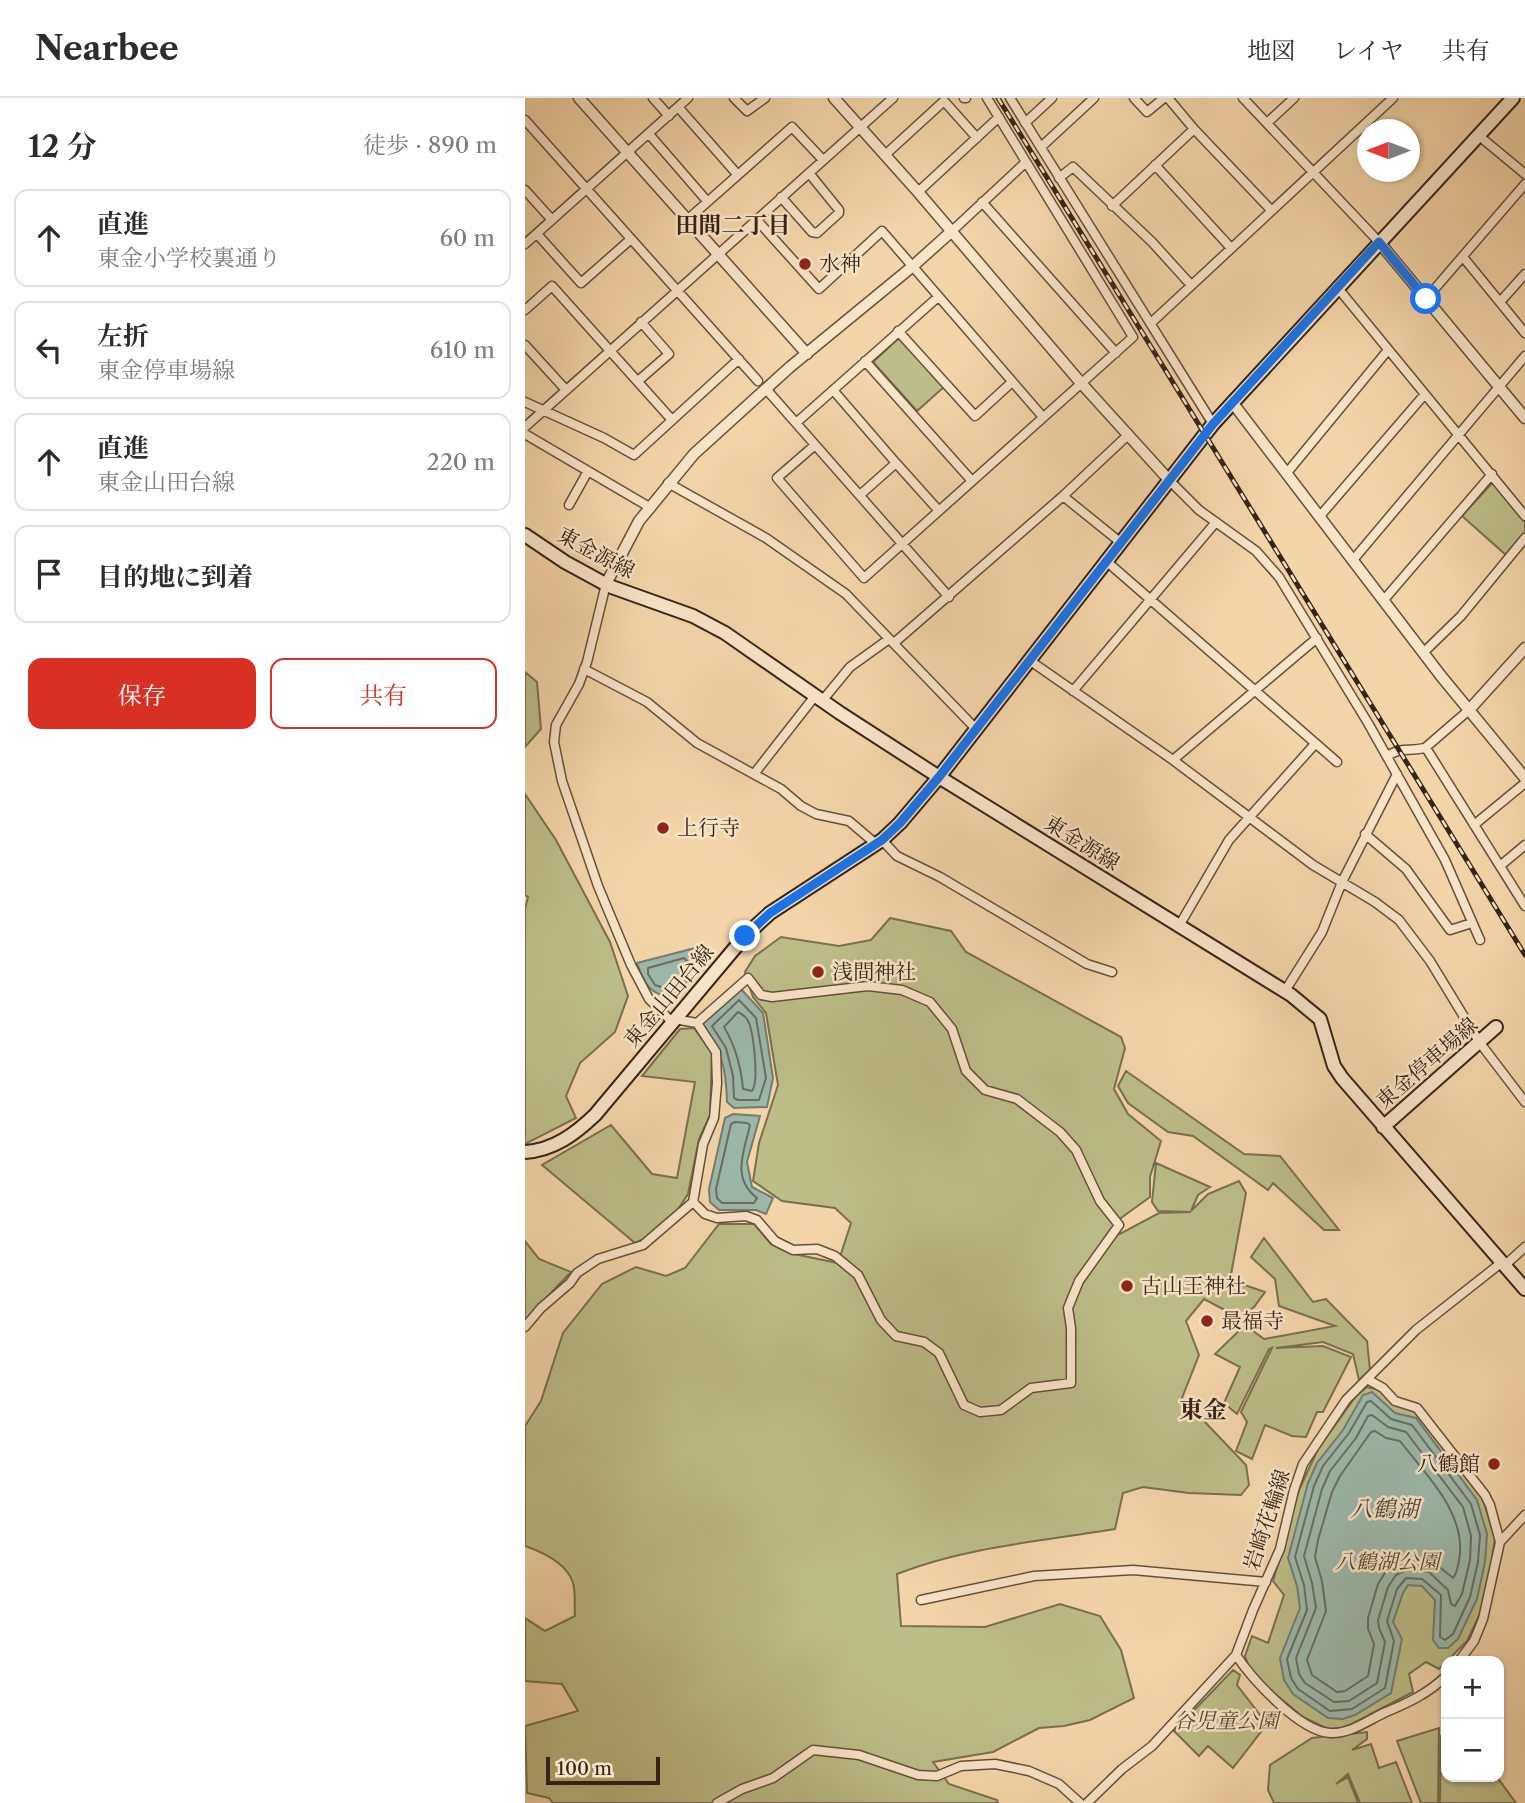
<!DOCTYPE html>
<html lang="ja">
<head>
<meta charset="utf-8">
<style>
	body { margin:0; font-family:"Libre Caslon Text","Noto Serif JP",serif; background:#f7f7f7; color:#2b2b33 }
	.controls { position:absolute; right:21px; bottom:21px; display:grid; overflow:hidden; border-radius:14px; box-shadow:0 2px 5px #0004 }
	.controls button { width:63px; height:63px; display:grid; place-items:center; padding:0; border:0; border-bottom:2px solid #e1e1e2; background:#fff; color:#2b2b33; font:35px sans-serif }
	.compass { position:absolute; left:832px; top:21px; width:63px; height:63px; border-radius:50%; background:#fff; box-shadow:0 2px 5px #0004; rotate:270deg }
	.scale { position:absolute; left:21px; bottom:18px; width:114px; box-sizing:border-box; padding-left:7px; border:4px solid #362417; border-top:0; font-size:19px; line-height:24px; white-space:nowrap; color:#362417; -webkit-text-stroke:5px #f8e4c7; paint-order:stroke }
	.stop { position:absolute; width:21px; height:21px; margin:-16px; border:5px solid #1a73e8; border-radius:50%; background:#fff }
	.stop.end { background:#1a73e8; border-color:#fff; box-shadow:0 2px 7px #0008 }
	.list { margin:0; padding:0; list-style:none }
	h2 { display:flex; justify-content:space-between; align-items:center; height:91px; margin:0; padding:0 28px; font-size:30px }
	h2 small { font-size:23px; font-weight:400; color:#7c7c81 }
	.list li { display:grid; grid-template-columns:46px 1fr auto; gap:21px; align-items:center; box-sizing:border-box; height:98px; margin:0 14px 14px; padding:0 14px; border:2px solid #e1e1e2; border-radius:14px }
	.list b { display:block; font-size:26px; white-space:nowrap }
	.list p { margin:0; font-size:23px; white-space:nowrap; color:#7c7c81 }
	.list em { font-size:23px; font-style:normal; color:#7c7c81 }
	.actions { display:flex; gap:14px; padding:21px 28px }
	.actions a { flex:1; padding:16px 0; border:2px solid #d93025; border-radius:14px; text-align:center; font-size:24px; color:#d93025 }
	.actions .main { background:#d93025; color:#fff }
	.icon { flex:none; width:38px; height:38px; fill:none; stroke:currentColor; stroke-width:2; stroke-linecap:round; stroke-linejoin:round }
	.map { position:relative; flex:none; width:1000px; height:1705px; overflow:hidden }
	header { display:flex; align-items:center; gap:42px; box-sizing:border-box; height:98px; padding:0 35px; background:#fff; border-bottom:2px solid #e1e1e2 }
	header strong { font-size:33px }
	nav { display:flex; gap:38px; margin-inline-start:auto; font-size:24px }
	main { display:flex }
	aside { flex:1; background:#fff }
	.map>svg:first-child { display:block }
</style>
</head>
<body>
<header>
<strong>Nearbee</strong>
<nav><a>地図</a><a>レイヤ</a><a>共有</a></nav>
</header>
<main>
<aside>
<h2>12 分<small>徒歩 · 890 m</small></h2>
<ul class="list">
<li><svg class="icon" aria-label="ahead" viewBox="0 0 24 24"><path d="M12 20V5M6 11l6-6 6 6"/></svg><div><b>直進</b><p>東金小学校裏通り</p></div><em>60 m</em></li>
<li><svg class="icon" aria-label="left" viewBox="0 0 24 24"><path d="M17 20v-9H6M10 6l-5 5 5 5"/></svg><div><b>左折</b><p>東金停車場線</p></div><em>610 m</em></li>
<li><svg class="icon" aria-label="ahead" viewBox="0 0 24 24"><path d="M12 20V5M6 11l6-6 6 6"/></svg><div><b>直進</b><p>東金山田台線</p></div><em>220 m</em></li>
<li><svg class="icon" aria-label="arrive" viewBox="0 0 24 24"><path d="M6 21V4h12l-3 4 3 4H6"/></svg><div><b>目的地に到着</b></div></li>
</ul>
<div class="actions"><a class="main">保存</a><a>共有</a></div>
</aside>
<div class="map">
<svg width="1000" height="1705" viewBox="0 0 1000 1705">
	<rect width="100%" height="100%" fill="#f4d5a9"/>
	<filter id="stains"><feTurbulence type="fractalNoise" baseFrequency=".00286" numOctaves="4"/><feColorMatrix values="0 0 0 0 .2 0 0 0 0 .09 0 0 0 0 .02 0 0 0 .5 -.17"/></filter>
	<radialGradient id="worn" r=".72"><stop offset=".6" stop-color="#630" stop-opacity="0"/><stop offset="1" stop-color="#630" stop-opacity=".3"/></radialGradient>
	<path fill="#bcbd87" stroke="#79704f" stroke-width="2" d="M375 239 419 289 392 313 348 264Z
		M968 384 1000 424V434L981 457 937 418Z
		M0 574 12 584 16 631 0 649Z
		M0 696 31 742 85 844 103 898 90 934 55 965 41 998 51 1020 0 1046V811L3 799 0 797Z
		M365 820 426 833 441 854 596 939 600 950 589 991 603 1016 636 1043 625 1079V1099L589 1125 595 1136 634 1115 666 1114 633 1113 627 1104 631 1065 685 1089 673 1097 666 1113 683 1096 714 1083 721 1095 705 1182 740 1194 729 1209 715 1220 679 1201 661 1223 674 1257 657 1300 721 1367 724 1387 716 1397 664 1395 618 1389 598 1395 590 1431C518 1443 440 1449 372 1476L376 1528 460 1529 535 1506 575 1518 596 1552 609 1600 565 1622 539 1628 514 1630 468 1654 408 1664 424 1686 472 1702 473 1705H28L24 1700 2 1695 0 1628 53 1613 37 1586 0 1583V1520L20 1533 50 1518C49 1508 51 1494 48 1485 42 1465 17 1454 0 1448V1328L16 1303 38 1235 77 1186 111 1169 141 1178 160 1170 194 1126H229L246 1146 269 1156 313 1165 326 1125 310 1110 257 1103 228 1083 234 1045 253 987 241 915 228 899 220 874 230 858 256 839 314 848 346 842Z
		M169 930 187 955 185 1017 174 1041 163 1096 140 1131 110 1145 17 1067 86 1027 127 1076 152 1080 170 984 117 978 155 931Z
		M601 973 719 1056 755 1058 814 1132H799L748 1085 743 1092 668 1038 643 1034 603 1005 593 988Z
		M739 1140 788 1204 801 1201 842 1243 845 1272 834 1282 828 1256 798 1244 751 1250 798 1248 826 1259 798 1314H792L781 1339 767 1338 740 1327 727 1361 711 1353 722 1324 716 1314 747 1250 744 1251 712 1316 699 1305 715 1269 690 1256 720 1227 739 1241 810 1228 754 1208 750 1181 726 1159Z
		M0 1143 14 1161 46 1174 0 1222Z
		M842 1289 854 1292 891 1313 957 1398 970 1441 961 1503 942 1543 914 1571 901 1564 884 1576 888 1594 819 1630 803 1631 778 1619 727 1577 720 1558 727 1538 743 1545 759 1497 748 1483 774 1392 793 1351 831 1298Z
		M708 1572 715 1577 712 1587 742 1626 708 1670 683 1648 674 1658 649 1633Z
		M914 1630 913 1705H896L872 1643Z
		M842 1634V1641L827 1652 846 1646 854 1670 871 1664 887 1705H835L823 1676 811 1686 823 1679 833 1705H749L743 1692 745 1667 787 1640Z
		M916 1638H921V1679H972L991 1705H915Z"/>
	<path fill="#9cb8ab" stroke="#737d70" stroke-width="2" d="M178 848 160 887 148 899C125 898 119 885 112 865Z
		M215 890 238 915 248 980 242 1009 209 1010 202 1004C201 968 197 955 177 925Z
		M208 1016 235 1018 222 1064 227 1089 248 1100 241 1116 231 1112H194L185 1104 184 1091 200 1020Z
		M847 1294 870 1315 891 1320 952 1402 962 1436 960 1464 952 1501 933 1541 923 1550H914L908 1542 910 1502 897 1488 883 1487 878 1495 868 1524 877 1541 866 1595 830 1617 818 1621 803 1620 768 1596 759 1582 755 1560 775 1510 772 1488 763 1460 783 1385 792 1365 818 1332 838 1297Z"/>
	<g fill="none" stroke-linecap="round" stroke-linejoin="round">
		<path stroke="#696e61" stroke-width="2" d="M159 860 163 864 154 883 145 892 130 887 123 876V870Z
			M214 902 231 920 241 980 234 1002H213L209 1000 208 978 201 950 187 928Z
			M213 914C217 916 219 917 222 921 229 932 234 984 227 993L218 991C216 968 211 949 199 929Z
			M210 1024 222 1025 225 1027C219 1054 206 1080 232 1100L229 1105H197L192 1100 191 1091 206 1026Z
			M846 1303 866 1321 887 1327 946 1406 955 1437 953 1464 945 1499 928 1536 920 1542 915 1539 916 1497 897 1481 881 1480 872 1491 862 1523 869 1543 860 1590 827 1611 805 1613 773 1591 766 1580 762 1561 782 1512 779 1487 770 1459 789 1388 798 1368 824 1335 842 1304Z
			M847 1317 863 1329 881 1334 938 1409 946 1438 945 1462 937 1496 930 1508 926 1506 923 1492 904 1474 883 1471 871 1477 863 1489 853 1522 854 1530 860 1544 852 1585 824 1603 809 1604 780 1585 774 1576 771 1560 791 1510 787 1485 779 1458 797 1391 805 1373 831 1340 843 1318Z
			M850 1333 861 1340 875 1343C900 1376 938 1411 935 1455 934 1463 933 1474 928 1480L911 1466 900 1462 877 1461 863 1470 853 1486 843 1520V1531L849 1546 843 1578 820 1593 812 1594 787 1577 782 1562 801 1513 797 1483 790 1459 793 1442 807 1394 815 1378 846 1334Z"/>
		<g stroke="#66503c" stroke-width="11">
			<path id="minor" d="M128 0 144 18
				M209 0 222 13 240 0
				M439 0H441
				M485 0 688 326
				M609 0 622 14 639 0
				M643 0 669 31 746 112
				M718 0 854 144
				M153 9 212 76
				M0 22 233 283
				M500 25 527 0
				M742 25 769 0
				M124 36 182 103
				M953 37 1000 76
				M516 49 569 0
				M360 57 419 3 452 40
				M630 67 706 150
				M534 80 548 69 627 144 666 187
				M0 92 27 122
				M393 94 474 19
				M256 99 287 134 292 135 314 115V112L284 75
				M457 104 591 255
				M587 108 669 31
				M231 121 294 191 357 133 518 319
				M162 122 267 29 298 62
				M427 133 501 64
				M12 136 56 185 106 141
				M0 146 163 0
				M938 159 1000 235
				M812 189 1000 418
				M907 194 1000 86
				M975 204 1000 176
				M0 212 27 188 147 322
				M626 225 868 0
				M373 233 450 318 487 284
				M0 247 41 292
				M340 263 447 383
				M113 283 144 256 116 224
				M241 291 424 499
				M308 292 371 365
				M0 304 79 340 109 357 214 261
				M271 325 413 199
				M0 329 368 0
				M0 336 126 410
				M290 347 252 380 339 480 608 239 462 0
				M761 376 863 252
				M644 382 674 412 731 453 754 479 843 625 920 762 955 842
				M143 385 241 440 321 496 451 631
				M335 397 371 365 414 413
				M538 398 595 444
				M44 407 63 373
				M795 418 900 296
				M580 462 812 664
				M828 462 1000 258
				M81 486 62 564 54 586 31 627 29 644 37 683 73 788 106 867 124 901 147 924
				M858 503 967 376
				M369 545 538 398 603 337
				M898 555 936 518 1000 440
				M504 562 648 662 788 767 850 804 874 822 905 863 955 945 1000 1004
				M59 571 122 604 172 645 256 691 276 708 291 716 324 723 351 746
				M548 593 691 424
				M297 603 325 569 364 541
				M901 650 1000 808
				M862 658C878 648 883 654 900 650L944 612
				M648 662 792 540
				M229 676 290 598
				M949 727 1000 685
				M840 736 881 771 925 832 947 825
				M357 742 372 758 415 779 562 866 587 874
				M975 768 1000 747
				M654 828 704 742 790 646
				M760 893 797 834 817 784 872 676
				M168 1104 180 1116 192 1120 221 1118 232 1122 250 1143 268 1152 292 1151 310 1158 333 1177 356 1222 371 1238 399 1244 414 1255 439 1307 455 1314 476 1312 506 1290 546 1285V1230L543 1210 554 1183 594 1127 575 1103 551 1052 535 1034 492 1001 460 992 441 973 427 931 405 904 377 892 343 888 247 899 236 897 223 880 172 925
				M979 1168 1000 1149
				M0 1229 16 1210 45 1185 52 1175 73 1161 118 1147 168 1104 178 1046 189 1020 192 985 191 954 172 925 149 921
				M842 1281 858 1290 870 1303 892 1310 960 1397 965 1407 975 1444 958 1521 949 1543 934 1563
				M975 1444 1000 1417
				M396 1502 509 1478 608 1472 741 1484
				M711 1557C727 1581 774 1633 805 1635 826 1636 843 1622 861 1614 883 1605 904 1595 921 1578
				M192 1705 217 1691 248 1680 288 1652 334 1657 393 1677 412 1678 436 1668 470 1666 504 1673 534 1686 555 1705
				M562 1705 597 1671 627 1648 711 1557 728 1512 755 1451 769 1392 778 1366 821 1302 891 1232 976 1165"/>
		</g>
		<g stroke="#66503c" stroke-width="13">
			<path id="tertiary" d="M54 0 282 256
				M309 0 393 94 556 285 644 382
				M854 144 1000 320
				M707 304 916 578 1000 680
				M81 486 114 423 169 356 265 269 388 168 427 133
				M944 612 1000 550"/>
		</g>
		<g stroke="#362417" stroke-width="16">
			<path id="secondary" d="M0 437 40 464 84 488 168 518 200 535 315 615 414 679 766 897 795 921 809 968 817 980 1000 1191
				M858 1029 971 929
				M0 1054C29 1052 50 1036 70 1017L220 838 245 815 357 742 375 725 414 679 688 326 988 0"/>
		</g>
		<use href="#minor" stroke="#f8e4c7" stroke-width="8"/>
		<use href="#tertiary" stroke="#f8e4c7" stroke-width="10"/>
		<use href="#secondary" stroke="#f8e4c7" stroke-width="12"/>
		<g stroke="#362417" stroke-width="5">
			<path id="rail" d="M473 0 1000 857"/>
		</g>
		<use href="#rail" stroke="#f8e4c7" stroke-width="2.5" stroke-dasharray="8" stroke-linecap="butt"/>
	</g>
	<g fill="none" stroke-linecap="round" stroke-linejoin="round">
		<path stroke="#1a73e8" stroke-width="9" d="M220 838 245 815 357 742 375 725 414 679 688 326 854 144 901 201"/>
	</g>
	<g fill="#8f2418" stroke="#f8e4c7" stroke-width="2.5">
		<circle cx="280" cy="166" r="7"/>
		<circle cx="138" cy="730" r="7"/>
		<circle cx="293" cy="874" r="7"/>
		<circle cx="602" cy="1188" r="7"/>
		<circle cx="682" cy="1223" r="7"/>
		<circle cx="969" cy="1366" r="7"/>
	</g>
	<g text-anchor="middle" stroke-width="5" stroke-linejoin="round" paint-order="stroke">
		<g font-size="21" fill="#362417" stroke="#f8e4c7" text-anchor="start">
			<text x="294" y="173">水神</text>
			<text x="152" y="737">上行寺</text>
			<text x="307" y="881">浅間神社</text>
			<text x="616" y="1195">古山王神社</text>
			<text x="696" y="1230">最福寺</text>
			<text x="955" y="1373" text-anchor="end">八鶴館</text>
		</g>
		<g font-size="21" fill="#362417" stroke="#f8e4c7">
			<text transform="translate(71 455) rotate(28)" y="7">東金源線</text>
			<text transform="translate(557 745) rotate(32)" y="7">東金源線</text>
			<text transform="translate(144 898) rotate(-50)" y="7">東金山田台線</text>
			<text transform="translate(902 965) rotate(-41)" y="7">東金停車場線</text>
			<text transform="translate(742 1422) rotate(-72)" y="7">岩崎花輪線</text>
		</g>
		<g font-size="21" font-style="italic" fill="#584a33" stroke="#f8e4c7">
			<text x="862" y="1471">八鶴湖公園</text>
			<text x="701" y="1630">谷児童公園</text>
		</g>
		<g font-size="23" font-weight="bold" fill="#362417" stroke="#f8e4c7">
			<text x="208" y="135">田間二丁目</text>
		</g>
		<g font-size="23" font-style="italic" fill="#50493c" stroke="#f8e4c7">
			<text x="859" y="1419">八鶴湖</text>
		</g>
		<g font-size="24" font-weight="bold" fill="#362417" stroke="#f8e4c7">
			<text x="678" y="1320">東金</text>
		</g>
	</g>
	<rect width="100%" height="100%" filter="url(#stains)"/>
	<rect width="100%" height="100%" fill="url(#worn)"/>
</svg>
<div class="controls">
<button>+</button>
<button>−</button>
</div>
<svg class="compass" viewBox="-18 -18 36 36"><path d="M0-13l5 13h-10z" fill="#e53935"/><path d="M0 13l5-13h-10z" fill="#7c7c81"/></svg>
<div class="scale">100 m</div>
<div class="stop" style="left:901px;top:201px"></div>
<div class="stop end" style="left:220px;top:838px"></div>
</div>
</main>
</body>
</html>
